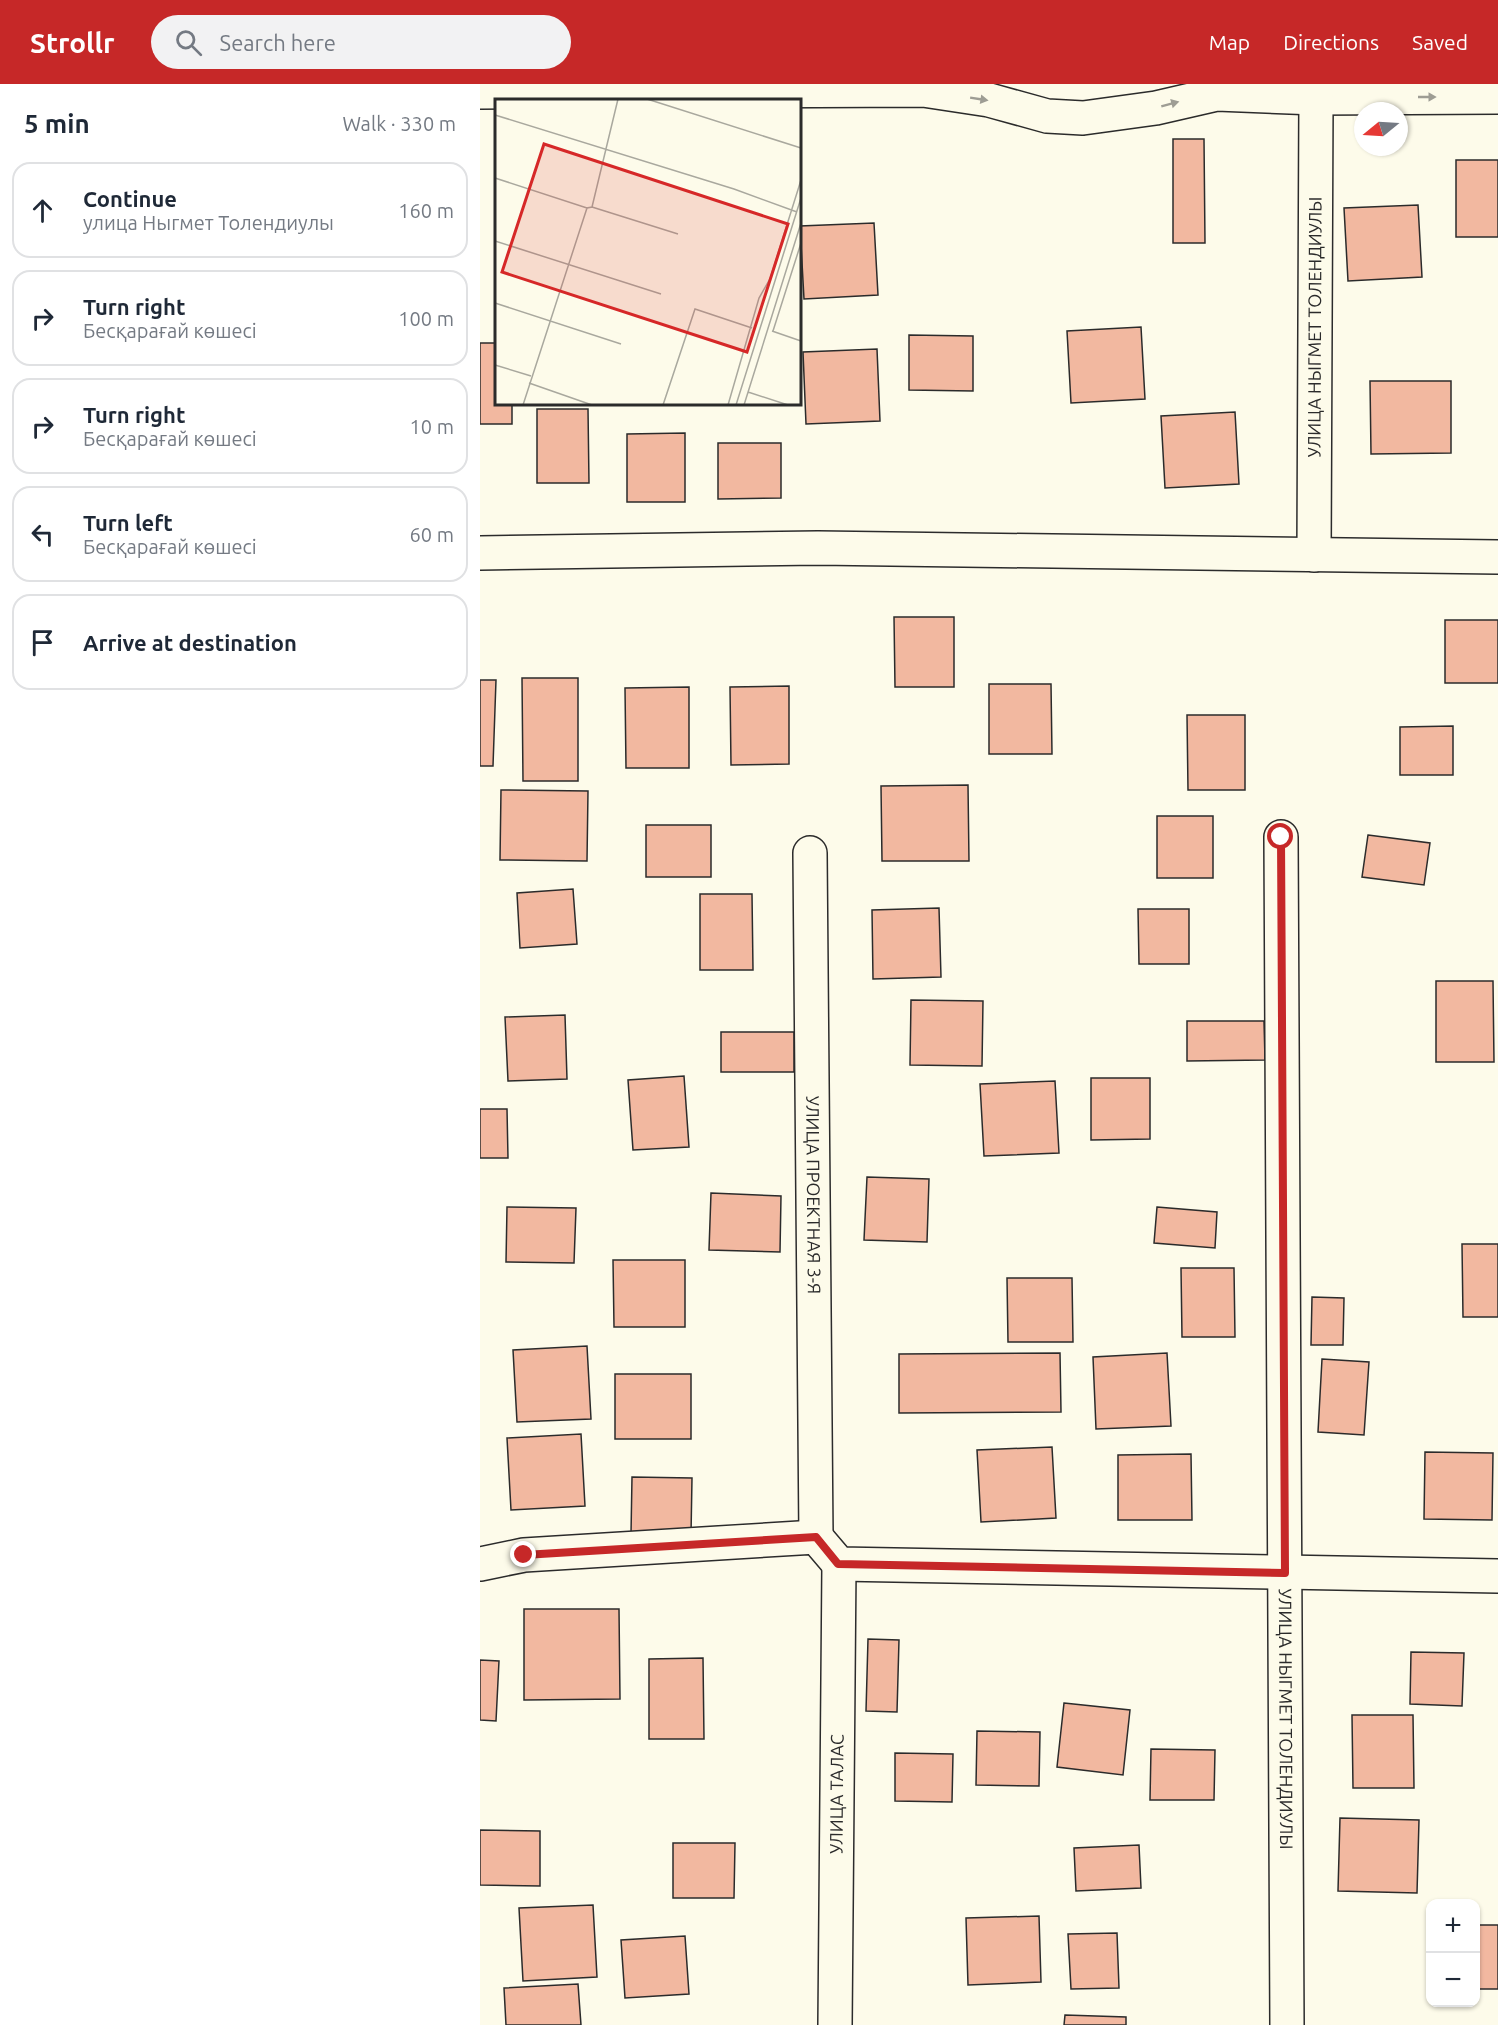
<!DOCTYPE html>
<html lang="en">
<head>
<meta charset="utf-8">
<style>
	body { margin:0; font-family:Ubuntu,sans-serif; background:#f2f2f3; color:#1f2937 }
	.controls { position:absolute; right:18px; bottom:18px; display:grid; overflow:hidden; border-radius:12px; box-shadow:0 2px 4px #0004 }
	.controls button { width:54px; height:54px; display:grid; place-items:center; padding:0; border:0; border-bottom:2px solid #e0e1e3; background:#fff; color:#1f2937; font:30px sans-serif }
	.compass { position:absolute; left:874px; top:18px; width:54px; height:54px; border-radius:50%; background:#fff; box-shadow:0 2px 4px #0004; rotate:252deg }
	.stop { position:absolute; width:18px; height:18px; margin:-14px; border:4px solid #c62828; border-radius:50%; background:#fff }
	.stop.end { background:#c62828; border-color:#fff; box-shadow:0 2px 6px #0008 }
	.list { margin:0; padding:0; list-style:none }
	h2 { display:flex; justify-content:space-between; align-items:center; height:78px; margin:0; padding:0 24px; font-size:26px }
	h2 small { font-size:20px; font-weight:400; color:#747a83 }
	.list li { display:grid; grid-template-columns:39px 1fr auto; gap:18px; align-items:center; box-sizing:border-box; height:96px; margin:0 12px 12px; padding:0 12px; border:2px solid #e0e1e3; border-radius:18px }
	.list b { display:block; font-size:22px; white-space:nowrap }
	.list p { margin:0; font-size:20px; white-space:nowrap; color:#747a83 }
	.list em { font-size:20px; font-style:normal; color:#747a83 }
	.icon { flex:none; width:33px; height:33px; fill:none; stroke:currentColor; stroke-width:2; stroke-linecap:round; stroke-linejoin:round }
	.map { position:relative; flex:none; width:1018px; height:1941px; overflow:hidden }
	header { display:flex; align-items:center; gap:36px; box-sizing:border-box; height:84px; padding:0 30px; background:#c62828; color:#fff }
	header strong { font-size:28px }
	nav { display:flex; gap:33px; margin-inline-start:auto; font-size:21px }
	.search { width:420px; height:54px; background:#f2f2f3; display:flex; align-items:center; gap:15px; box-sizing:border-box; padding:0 21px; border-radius:33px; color:#747a83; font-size:22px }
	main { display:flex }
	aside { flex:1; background:#fff }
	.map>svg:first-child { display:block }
</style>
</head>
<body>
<header>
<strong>Strollr</strong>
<div class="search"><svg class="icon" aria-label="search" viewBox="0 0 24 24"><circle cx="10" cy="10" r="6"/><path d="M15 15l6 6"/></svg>Search here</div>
<nav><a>Map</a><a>Directions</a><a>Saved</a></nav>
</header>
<main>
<aside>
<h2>5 min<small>Walk · 330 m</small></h2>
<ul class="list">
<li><svg class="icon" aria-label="ahead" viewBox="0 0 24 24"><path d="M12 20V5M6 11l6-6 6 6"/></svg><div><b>Continue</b><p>улица Ныгмет Толендиулы</p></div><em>160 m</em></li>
<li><svg class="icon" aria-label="right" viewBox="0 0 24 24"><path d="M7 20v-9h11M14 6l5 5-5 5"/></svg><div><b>Turn right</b><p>Бесқарағай көшесі</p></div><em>100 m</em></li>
<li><svg class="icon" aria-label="right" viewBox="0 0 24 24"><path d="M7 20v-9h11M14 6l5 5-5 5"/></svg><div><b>Turn right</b><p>Бесқарағай көшесі</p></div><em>10 m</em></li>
<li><svg class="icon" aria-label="left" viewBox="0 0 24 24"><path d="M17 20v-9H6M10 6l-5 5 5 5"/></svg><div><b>Turn left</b><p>Бесқарағай көшесі</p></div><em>60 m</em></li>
<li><svg class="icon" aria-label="arrive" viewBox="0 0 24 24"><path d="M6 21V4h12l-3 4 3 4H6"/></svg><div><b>Arrive at destination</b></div></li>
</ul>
</aside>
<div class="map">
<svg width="1018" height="1941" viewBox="0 0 1018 1941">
	<rect width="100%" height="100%" fill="#fdfbea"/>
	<path fill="#f2b8a0" stroke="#2b2b2b" stroke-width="1.5" d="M693 55H724L725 159H693Z
		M976 76H1018V153H976Z
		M938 121 942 193 868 197 864 124Z
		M394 139 398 211 324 215 320 142Z
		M661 243 665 315 591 319 587 247Z
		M429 251 493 252V307L429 306Z
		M0 259H16V320H32V340H0Z
		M397 265 400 337 326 340 323 268Z
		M890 297H971V369L891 370Z
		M57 325H108L109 399H57Z
		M755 328 759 400 685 404 681 332Z
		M205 349V418H147V350Z
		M238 359H301V414L238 415Z
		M414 533H474V603H415Z
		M965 536H1018V599H965Z
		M42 594H98V697H43Z
		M0 596H16L13 682H0Z
		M509 600H571L572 670H509Z
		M309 602V680L251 681 250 603Z
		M209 603V684H146L145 604Z
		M707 631H765V706H708Z
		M973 642V691H920V643Z
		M488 701 489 777H402L401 702Z
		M21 706 108 707 107 777 20 776Z
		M677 732H733V794H677Z
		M166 741H231V793H166Z
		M888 751 950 759 944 801 882 793Z
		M93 805 97 860 40 864 37 809Z
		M220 810H272L273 886H220Z
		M459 824 461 893 393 895 392 826Z
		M658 825H709V880H659Z
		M956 897H1013L1014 978H956Z
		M431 916 503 917 502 982 430 981Z
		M85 931 87 995 28 997 25 933Z
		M707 937H784L785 976 707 977Z
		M241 948H314V988H241Z
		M204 992 209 1063 153 1066 148 996Z
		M611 994H670V1055L611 1056Z
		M575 997 579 1069 504 1072 500 1000Z
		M0 1025H27L28 1074H0Z
		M387 1093 449 1095 447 1158 384 1156Z
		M231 1109 301 1112 300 1168 229 1166Z
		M27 1123 96 1124 94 1179 26 1178Z
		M677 1123 737 1128 735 1164 674 1159Z
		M982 1160H1018V1233H983Z
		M133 1176H205V1243H134Z
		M701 1184H754L755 1253H702Z
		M527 1194H592L593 1258H528Z
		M832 1213 864 1214 863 1261H831Z
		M107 1262 111 1335 37 1338 33 1266Z
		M580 1269 581 1328 419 1329V1270Z
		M687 1269 691 1342 616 1345 613 1273Z
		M842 1275 889 1278 884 1351 838 1348Z
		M135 1290H211V1355H135Z
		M101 1350 105 1422 31 1426 27 1354Z
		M572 1363 576 1434 501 1438 497 1366Z
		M945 1368 1013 1369 1012 1436 944 1435Z
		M711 1370 712 1436H638V1371Z
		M152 1393 212 1394 211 1451 151 1450Z
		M44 1525H139L140 1615 44 1616Z
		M388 1555 419 1556 417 1628 386 1627Z
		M931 1568 984 1569 982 1622 930 1620Z
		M223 1574 224 1655H169V1575Z
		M0 1576 19 1577 16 1637 0 1636Z
		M584 1619 650 1626 643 1691 577 1683Z
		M872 1631H933L934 1704H873Z
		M497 1647 560 1648 559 1702 496 1701Z
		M671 1665 735 1666 734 1716H670Z
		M415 1669 473 1670 472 1718 415 1717Z
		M860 1734 939 1736 937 1809 858 1807Z
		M0 1746 60 1747V1802L0 1801Z
		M193 1759H255L254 1814H193Z
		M659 1761 661 1804 596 1807 594 1764Z
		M113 1821 117 1893 43 1897 39 1824Z
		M559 1832 561 1898 488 1901 486 1834Z
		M996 1841H1018V1905H996Z
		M637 1849 639 1904 591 1905 588 1850Z
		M205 1852 209 1910 145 1914 141 1856Z
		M98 1900 101 1941H26L24 1904Z
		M585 1931 646 1933V1941H584Z"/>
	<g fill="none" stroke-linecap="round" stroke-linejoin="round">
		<g stroke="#2b2b2b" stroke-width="36">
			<g id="minor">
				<path d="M0 8 443 6 509 16 567 32 603 34 676 24 737 10 836 14 1018 13"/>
				<path d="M0 469 338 464 1018 473"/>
				<path id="s1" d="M834 471 836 14"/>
				<path id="s2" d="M801 753 807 1941"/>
				<path id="s3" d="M330 769 336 1453"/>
				<path d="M0 1480 44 1471 336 1453 359 1480 1018 1492"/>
				<path id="s4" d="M355 1941 359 1480"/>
			</g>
		</g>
		<g stroke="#2b2b2b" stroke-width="36">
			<path id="major" d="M819 0 836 14"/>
		</g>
		<use href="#minor" stroke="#fdfbea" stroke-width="33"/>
		<use href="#major" stroke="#fdfbea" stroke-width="33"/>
	</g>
	<defs><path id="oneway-solid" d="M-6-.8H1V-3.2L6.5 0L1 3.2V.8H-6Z" transform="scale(1.5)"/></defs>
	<g fill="#9e9d94">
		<use href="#oneway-solid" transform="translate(947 13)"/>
		<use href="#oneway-solid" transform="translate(499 15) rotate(9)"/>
		<use href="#oneway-solid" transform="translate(690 20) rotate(-15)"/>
	</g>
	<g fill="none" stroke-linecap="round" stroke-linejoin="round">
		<path stroke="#c62828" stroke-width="8" d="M44 1471 336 1453 358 1480 805 1489 801 753"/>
	</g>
	<g text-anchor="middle" stroke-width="4.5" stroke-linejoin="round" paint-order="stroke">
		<g font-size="18" fill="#2b2b2b" stroke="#fdfbea">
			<text dy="6" stroke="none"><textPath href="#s1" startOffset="228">УЛИЦА НЫГМЕТ ТОЛЕНДИУЛЫ</textPath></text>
			<text dy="6" stroke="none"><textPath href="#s3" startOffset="342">УЛИЦА ПРОЕКТНАЯ 3-Я</textPath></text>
			<text dy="6" stroke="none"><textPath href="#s2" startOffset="882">УЛИЦА НЫГМЕТ ТОЛЕНДИУЛЫ</textPath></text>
			<text dy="6" stroke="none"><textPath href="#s4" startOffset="231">УЛИЦА ТАЛАС</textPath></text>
		</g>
	</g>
	<g transform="translate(15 15)">
		<rect width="306" height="306" fill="#fdfbea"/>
		<path fill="none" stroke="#a9a89e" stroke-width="1.5" d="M152 0 306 49M0 16 239 90 302 113M0 79 92 109M97 108 183 135M0 142 166 195M0 204 126 245M277 232 306 242M278 232 306 144M0 266 36 277M34 284 97 306M253 293 293 306M28 306 92 109 97 108 123 0M168 306 200 210 257 229M233 306 264 199 275 180 306 81M241 306 306 99M249 306 306 124"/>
		<path fill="#d62828" fill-opacity="0.15" stroke="#d62828" stroke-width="3" d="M49 45 293 125 252 253 7 173Z"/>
		<rect width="306" height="306" fill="none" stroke="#2b2b2b" stroke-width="3"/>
	</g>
</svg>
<div class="controls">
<button>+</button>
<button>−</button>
</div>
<svg class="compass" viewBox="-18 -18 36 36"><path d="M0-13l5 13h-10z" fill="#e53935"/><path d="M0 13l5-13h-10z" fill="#747a83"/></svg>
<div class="stop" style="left:801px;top:753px"></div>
<div class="stop end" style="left:44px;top:1471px"></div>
</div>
</main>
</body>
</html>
